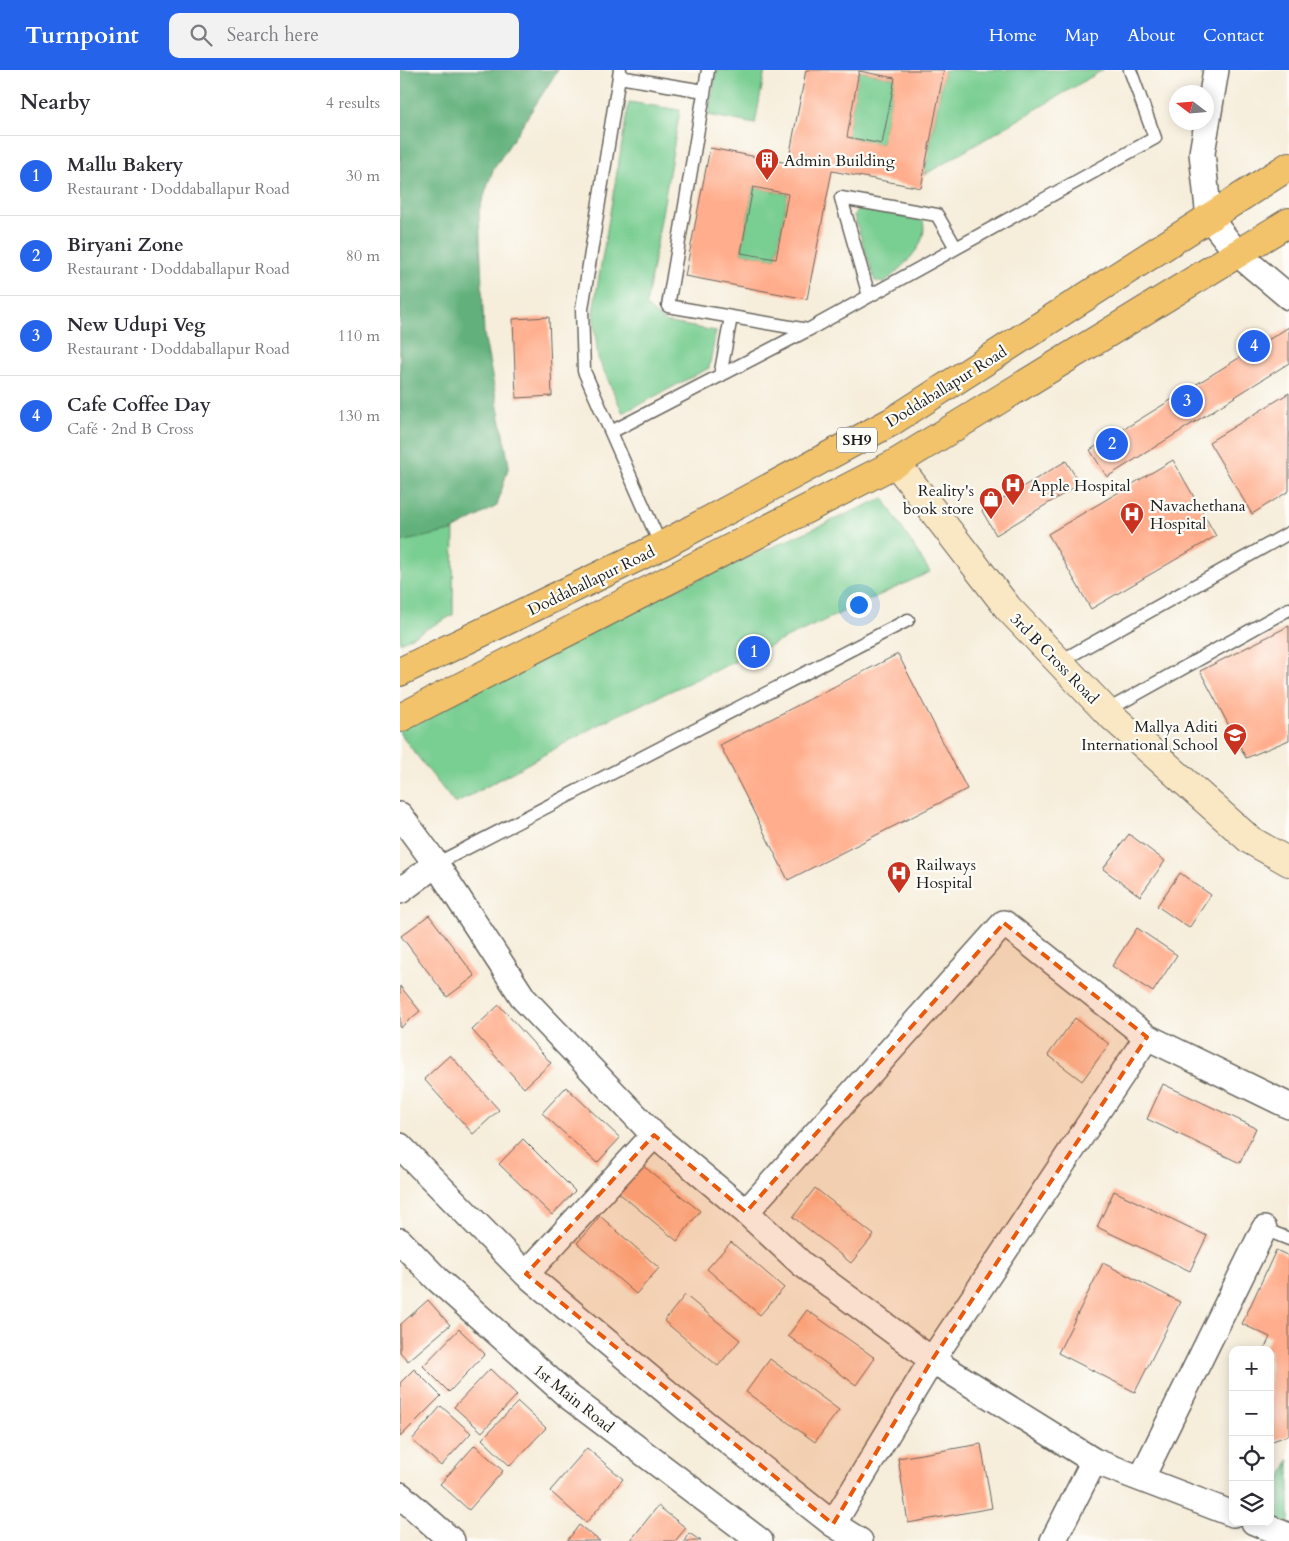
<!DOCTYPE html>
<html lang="en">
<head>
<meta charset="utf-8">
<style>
	body { margin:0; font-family:Cardo,serif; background:#f2f2f3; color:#2b2b33 }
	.controls { position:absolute; right:15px; bottom:15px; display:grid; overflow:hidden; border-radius:10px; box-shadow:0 2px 12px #0003 }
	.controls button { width:45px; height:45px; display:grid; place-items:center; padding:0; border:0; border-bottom:1px solid #e1e1e2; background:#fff; color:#2b2b33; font:25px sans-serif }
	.compass { position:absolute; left:769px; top:15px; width:45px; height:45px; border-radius:50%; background:#fff; box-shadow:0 2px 12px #0003; rotate:286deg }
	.you { position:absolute; left:458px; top:534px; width:18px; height:18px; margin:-12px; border:4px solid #fff; border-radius:50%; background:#1a73e8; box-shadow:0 0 0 8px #1a73e833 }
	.badge { display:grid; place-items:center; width:32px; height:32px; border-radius:50%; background:#2563eb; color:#fff; font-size:16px; font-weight:700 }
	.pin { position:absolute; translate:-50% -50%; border:2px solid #fff; box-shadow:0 1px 5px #0006 }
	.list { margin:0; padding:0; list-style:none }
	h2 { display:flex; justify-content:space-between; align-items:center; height:65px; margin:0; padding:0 20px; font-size:21px }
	h2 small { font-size:16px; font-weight:400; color:#7c7c81 }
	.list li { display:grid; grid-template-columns:32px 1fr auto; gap:15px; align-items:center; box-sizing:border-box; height:80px; padding:0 20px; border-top:1px solid #e1e1e2 }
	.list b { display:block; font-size:19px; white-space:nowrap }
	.list p { margin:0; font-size:16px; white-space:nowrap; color:#7c7c81 }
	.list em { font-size:16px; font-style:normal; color:#7c7c81 }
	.icon { flex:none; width:28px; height:28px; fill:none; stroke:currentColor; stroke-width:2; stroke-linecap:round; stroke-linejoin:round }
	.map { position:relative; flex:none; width:889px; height:1471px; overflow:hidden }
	header { display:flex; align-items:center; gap:30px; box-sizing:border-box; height:70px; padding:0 25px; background:#2563eb; color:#fff }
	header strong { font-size:24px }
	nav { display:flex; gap:28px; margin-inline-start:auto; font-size:18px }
	.search { width:350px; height:45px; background:#f2f2f3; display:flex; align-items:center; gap:12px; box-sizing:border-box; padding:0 18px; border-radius:10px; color:#7c7c81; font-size:19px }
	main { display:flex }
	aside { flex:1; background:#fff }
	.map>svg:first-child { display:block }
</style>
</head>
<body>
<header>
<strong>Turnpoint</strong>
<div class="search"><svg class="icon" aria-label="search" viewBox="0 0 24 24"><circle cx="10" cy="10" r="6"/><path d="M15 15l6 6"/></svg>Search here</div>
<nav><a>Home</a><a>Map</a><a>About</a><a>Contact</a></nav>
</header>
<main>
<aside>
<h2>Nearby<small>4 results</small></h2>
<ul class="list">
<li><span class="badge">1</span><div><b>Mallu Bakery</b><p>Restaurant · Doddaballapur Road</p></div><em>30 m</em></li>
<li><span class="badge">2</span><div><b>Biryani Zone</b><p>Restaurant · Doddaballapur Road</p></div><em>80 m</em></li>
<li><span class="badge">3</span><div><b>New Udupi Veg</b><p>Restaurant · Doddaballapur Road</p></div><em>110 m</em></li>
<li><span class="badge">4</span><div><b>Cafe Coffee Day</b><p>Café · 2nd B Cross</p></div><em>130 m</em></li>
</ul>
</aside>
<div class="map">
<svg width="889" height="1471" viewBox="0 0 889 1471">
	<rect width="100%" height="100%" fill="#fdfcf7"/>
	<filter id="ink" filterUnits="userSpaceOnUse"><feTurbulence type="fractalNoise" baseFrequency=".02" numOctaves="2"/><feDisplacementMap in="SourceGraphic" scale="10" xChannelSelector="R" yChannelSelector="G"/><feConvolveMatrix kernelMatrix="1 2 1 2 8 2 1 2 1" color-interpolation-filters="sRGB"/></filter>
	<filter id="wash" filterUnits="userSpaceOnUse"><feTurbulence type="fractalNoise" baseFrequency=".0096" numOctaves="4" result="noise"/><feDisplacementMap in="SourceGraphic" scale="20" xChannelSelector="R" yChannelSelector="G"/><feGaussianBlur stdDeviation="1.12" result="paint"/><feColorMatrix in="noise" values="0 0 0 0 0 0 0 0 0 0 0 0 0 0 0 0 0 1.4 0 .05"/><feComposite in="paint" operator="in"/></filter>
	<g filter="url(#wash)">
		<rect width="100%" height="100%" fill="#f6edda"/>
		<path fill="#79ce92" stroke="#4a7557" d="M317 0H365L355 54 308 45Z
			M544 0H703L524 105Z
			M459 1 495 8 482 74 447 67Z
			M229 32 280 40 246 236 265 252 316 261 309 298 223 343 198 288 193 242Z
			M0 113 57 140 53 545 0 573Z
			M353 117 388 124 376 189 341 183Z
			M475 139 522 148C532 174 501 197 484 213L475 211 454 146 457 140Z
			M483 428 530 502 203 652 55 734 0 664V641Z
			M889 1390V1457L870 1450V1434Z"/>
		<path fill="#62b17c" stroke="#3f664c" d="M0 0H158L93 100 79 141 84 264 109 395 97 436 51 461 0 472Z"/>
		<g id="blocks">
			<path fill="#ffad8c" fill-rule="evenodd" d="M406 0H544L521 118 432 101 407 229 285 206 310 78 388 93ZM459 1 495 8 482 74 447 67ZM353 117 388 124 376 189 341 183Z
				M149 247 152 326 116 328 113 249Z
				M889 257V293L707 407 690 380Z
				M889 323V421L852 444 809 372Z
				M773 390 816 466 691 539 648 464Z
				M666 391 680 414 596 465 582 441Z
				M889 556V670L846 688 800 601Z
				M498 584 567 719 388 810 320 675Z
				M729 764 765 791 740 826 703 799Z
				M780 803 811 825 789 858 757 836Z
				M29 845 75 906 47 927 1 866Z
				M737 858 777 885 753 922 712 896Z
				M0 916 20 941 0 958Z
				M99 935 151 993 124 1018 72 960Z
				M675 948 709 974 682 1011 648 985Z
				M50 985 99 1040 73 1064 24 1009Z
				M763 1014 856 1058 840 1093 747 1049Z
				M166 1017 220 1068 197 1093 142 1043Z
				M123 1069 175 1121 152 1145 99 1094Z
				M242 1095 300 1141 277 1171 219 1123Z
				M415 1118 474 1165 451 1193 393 1147Z
				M714 1121 807 1166 790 1201 697 1157Z
				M200 1146 259 1198 236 1224 177 1173Z
				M331 1172 384 1218 360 1245 307 1199Z
				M876 1180 889 1186V1365L870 1372V1280H864L870 1267 842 1254Z
				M703 1193 780 1232 735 1322 658 1283Z
				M285 1225 340 1270 318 1296 264 1251Z
				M28 1230 50 1255 8 1291 0 1282V1255Z
				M407 1240 475 1288 456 1315 388 1266Z
				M59 1259 85 1284 49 1322 23 1296Z
				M370 1289 439 1340 415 1372 346 1322Z
				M14 1299 41 1326 0 1367V1313Z
				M90 1299 117 1325 82 1362 54 1337Z
				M118 1332 146 1358 110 1396 82 1369Z
				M41 1336 71 1363 41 1396 12 1370Z
				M581 1374 592 1438 508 1453 498 1388Z
				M75 1375 103 1401 69 1440 40 1414Z
				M187 1378 223 1409 186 1453 150 1421Z
				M258 1436 286 1458 275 1471H230Z
				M179 1455 200 1471H167Z
				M289 1463 301 1471H284Z"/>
		</g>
	</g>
	<g filter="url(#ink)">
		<use href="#blocks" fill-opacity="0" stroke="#68655e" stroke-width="1"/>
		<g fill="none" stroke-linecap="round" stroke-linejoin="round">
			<g stroke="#68655e" stroke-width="15">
				<path id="lane" d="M220 0 182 239 184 301 261 476
					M308 0 268 236 408 260
					M219 7 304 21
					M469 226 441 128 537 145 556 178
					M320 306 331 247
					M213 361 408 260 755 68 730 0
					M659 592 889 463
					M706 641 889 539
					M36 794 508 550
					M864 1159 889 1169"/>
			</g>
			<g stroke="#68655e" stroke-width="28">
				<path id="street" d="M816 0 802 83 809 148 839 185 889 227
					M0 745 36 794 124 929 254 1065 346 1142 402 1194 532 1290 694 1391 833 1444
					M0 821 36 794
					M0 1076 126 1204 286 1338 433 1454 460 1471
					M346 1142 604 853 747 967
					M0 1171 38 1210 168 1326 360 1471
					M126 1204 254 1065
					M741 1409 864 1159
					M0 1425 52 1471
					M854 1452 889 1466
					M433 1454 532 1290 747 967 889 1036
					M653 1471 694 1391"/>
			</g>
			<g stroke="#68655e" stroke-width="30">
				<path id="secondary" d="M496 393 608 538 706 641 850 770 889 792"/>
			</g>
			<g stroke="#68655e" stroke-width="30">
				<path id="primary" d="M0 602 261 476 491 352 889 96
					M0 648 496 393 889 152"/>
			</g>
			<use href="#lane" stroke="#fff" stroke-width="12"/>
			<use href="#street" stroke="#fff" stroke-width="25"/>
			<use href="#secondary" stroke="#fae7c3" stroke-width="28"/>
			<use href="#primary" stroke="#f2c36a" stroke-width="28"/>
		</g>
	</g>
	<path fill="#e8590c" fill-opacity="0.2" stroke="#e8590c" stroke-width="4" stroke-dasharray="10 6" stroke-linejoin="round" d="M604 853 747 967 532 1290 433 1454 126 1204 254 1065 346 1142Z"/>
	<defs>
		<g id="building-pin" transform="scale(1.25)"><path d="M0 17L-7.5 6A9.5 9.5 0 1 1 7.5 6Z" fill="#c8321e" stroke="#fdfcf7"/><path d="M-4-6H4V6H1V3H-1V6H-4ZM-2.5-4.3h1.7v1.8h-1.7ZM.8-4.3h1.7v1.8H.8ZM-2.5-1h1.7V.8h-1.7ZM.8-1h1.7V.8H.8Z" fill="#fff"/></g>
		<g id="hospital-pin" transform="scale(1.25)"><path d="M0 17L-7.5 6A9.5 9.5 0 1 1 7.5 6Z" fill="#c8321e" stroke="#fdfcf7"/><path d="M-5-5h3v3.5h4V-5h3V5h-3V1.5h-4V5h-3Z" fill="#fff"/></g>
		<g id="shop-pin" transform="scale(1.25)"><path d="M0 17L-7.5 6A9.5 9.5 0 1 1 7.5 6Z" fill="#c8321e" stroke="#fdfcf7"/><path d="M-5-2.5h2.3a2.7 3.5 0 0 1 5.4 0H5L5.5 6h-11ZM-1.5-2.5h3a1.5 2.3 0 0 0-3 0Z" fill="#fff"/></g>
		<g id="school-pin" transform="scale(1.25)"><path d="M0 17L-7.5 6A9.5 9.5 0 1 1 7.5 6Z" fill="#c8321e" stroke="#fdfcf7"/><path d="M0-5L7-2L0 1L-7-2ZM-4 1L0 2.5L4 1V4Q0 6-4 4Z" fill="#fff"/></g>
	</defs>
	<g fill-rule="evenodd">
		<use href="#building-pin" x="367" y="90"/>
		<use href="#hospital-pin" x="613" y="415"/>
		<use href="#shop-pin" x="591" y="429"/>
		<use href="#hospital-pin" x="732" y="444"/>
		<use href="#school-pin" x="835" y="665"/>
		<use href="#hospital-pin" x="499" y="803"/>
	</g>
	<g text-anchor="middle" stroke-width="4.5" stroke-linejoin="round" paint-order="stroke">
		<rect fill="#fdfcf7" stroke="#605f5e" stroke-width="1" x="437" y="357.5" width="40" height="25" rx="4"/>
		<g font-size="15" font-weight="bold" fill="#1c1c1c">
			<text x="457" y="375">SH9</text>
		</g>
		<g font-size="16" fill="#1c1c1c" stroke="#fdfcf7" text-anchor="start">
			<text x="384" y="96">Admin Building</text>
			<text x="630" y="421">Apple Hospital</text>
			<text x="574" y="426" text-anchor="end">Reality's<tspan x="574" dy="18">book store</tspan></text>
			<text x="750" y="441">Navachethana<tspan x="750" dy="18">Hospital</tspan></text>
			<text x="818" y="662" text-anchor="end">Mallya Aditi<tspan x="818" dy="18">International School</tspan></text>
			<text x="516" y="800">Railways<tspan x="516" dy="18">Hospital</tspan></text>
		</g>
		<g font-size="16" fill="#1c1c1c" stroke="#fdfcf7">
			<text transform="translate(546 316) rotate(-32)" y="6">Doddaballapur Road</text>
			<text transform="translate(191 510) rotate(-26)" y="6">Doddaballapur Road</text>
			<text transform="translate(655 588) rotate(46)" y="6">3rd B Cross Road</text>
			<text transform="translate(174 1328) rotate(39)" y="6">1st Main Road</text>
		</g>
	</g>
</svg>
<div class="controls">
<button>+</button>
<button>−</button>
<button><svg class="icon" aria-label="locate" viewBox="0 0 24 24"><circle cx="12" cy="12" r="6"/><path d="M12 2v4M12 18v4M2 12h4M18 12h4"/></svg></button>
<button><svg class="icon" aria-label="layers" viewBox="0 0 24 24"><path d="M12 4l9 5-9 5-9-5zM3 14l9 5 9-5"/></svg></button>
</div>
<svg class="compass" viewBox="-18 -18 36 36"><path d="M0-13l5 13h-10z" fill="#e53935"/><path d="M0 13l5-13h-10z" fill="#7c7c81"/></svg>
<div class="you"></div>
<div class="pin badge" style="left:354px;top:582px">1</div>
<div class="pin badge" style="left:712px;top:374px">2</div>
<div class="pin badge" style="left:787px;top:331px">3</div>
<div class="pin badge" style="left:854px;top:276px">4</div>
</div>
</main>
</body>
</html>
